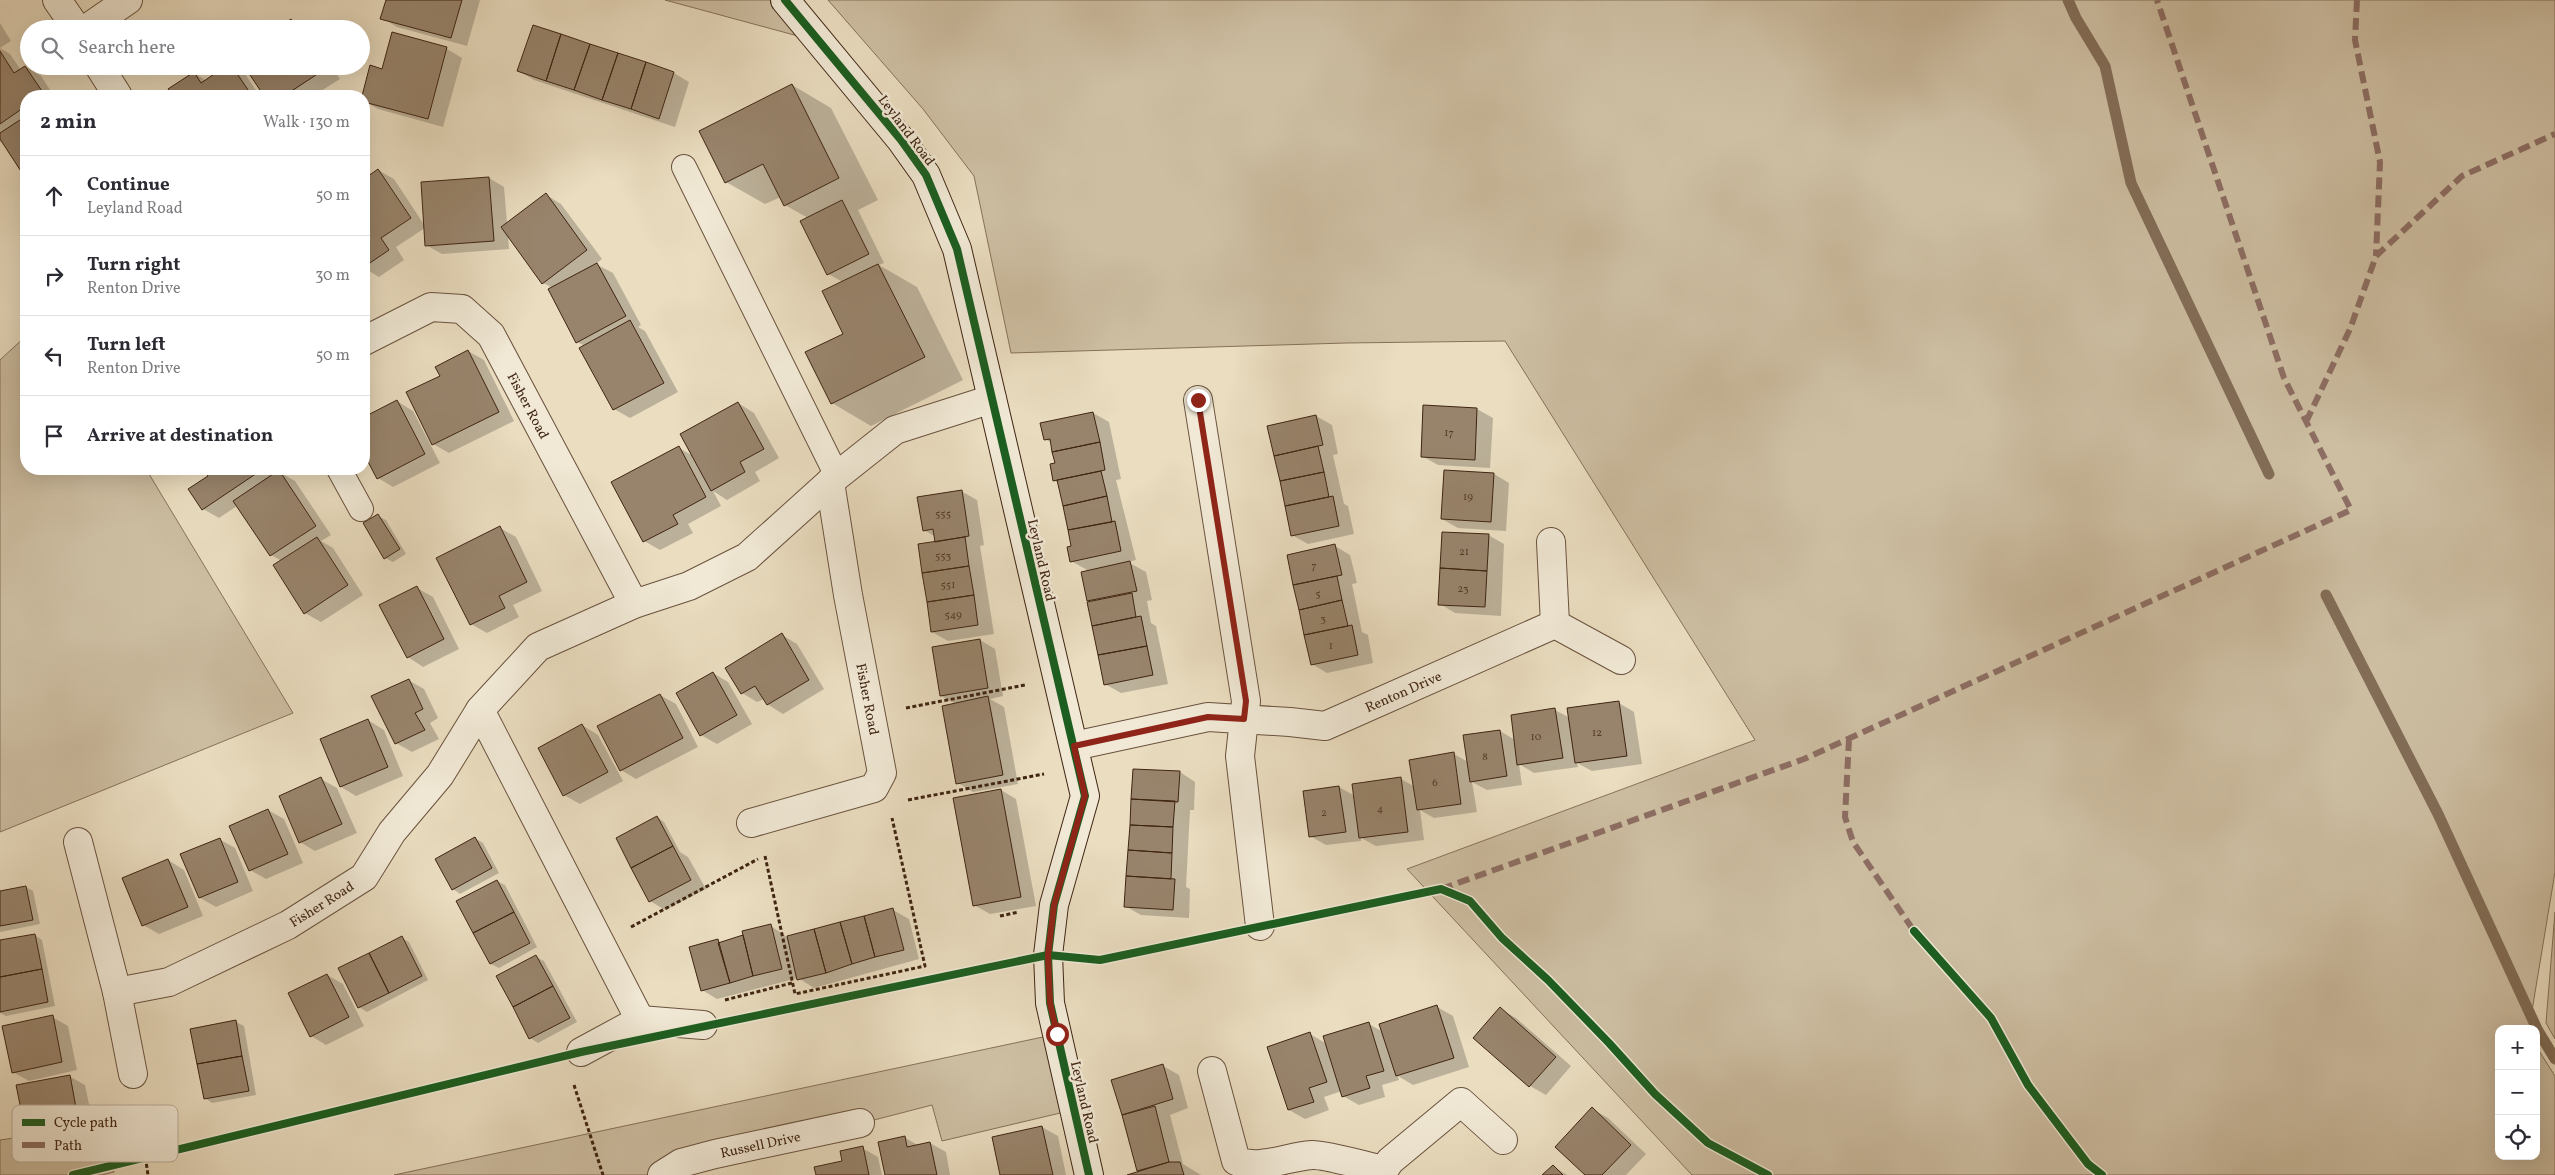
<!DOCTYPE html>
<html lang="en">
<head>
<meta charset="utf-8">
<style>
	body { margin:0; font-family:Vollkorn,serif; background:#f2f2f3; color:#2b2b33 }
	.controls { position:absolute; right:15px; bottom:15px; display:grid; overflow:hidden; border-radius:10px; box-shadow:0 5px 20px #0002 }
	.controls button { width:45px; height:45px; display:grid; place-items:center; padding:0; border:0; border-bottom:1px solid #e1e1e2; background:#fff; color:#2b2b33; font:25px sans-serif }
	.stop { position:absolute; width:15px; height:15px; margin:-11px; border:4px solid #8f2418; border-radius:50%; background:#fff }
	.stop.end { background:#8f2418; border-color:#fff; box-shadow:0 1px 5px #0008 }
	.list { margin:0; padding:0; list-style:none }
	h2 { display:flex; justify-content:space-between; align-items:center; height:65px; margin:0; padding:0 20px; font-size:21px }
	h2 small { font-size:16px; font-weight:400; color:#7c7c81 }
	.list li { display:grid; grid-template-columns:32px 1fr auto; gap:15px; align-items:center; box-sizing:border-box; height:80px; padding:0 20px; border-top:1px solid #e1e1e2 }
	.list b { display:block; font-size:19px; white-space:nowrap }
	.list p { margin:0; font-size:16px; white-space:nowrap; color:#7c7c81 }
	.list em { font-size:16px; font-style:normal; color:#7c7c81 }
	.icon { flex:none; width:28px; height:28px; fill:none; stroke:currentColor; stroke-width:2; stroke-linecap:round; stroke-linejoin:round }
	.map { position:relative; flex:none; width:2555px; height:1175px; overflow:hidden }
	.search { position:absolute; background:#fff; box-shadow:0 5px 20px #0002; left:20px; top:20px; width:350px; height:55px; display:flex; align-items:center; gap:12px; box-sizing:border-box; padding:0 18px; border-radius:28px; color:#7c7c81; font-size:19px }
	.panel { position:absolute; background:#fff; box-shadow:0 5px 20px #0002; left:20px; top:90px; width:350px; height:385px; border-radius:20px }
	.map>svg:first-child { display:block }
</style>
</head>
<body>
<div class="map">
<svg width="2555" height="1175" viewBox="0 0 2555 1175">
	<rect width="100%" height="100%" fill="#eaddc0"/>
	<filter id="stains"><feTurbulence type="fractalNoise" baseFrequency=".004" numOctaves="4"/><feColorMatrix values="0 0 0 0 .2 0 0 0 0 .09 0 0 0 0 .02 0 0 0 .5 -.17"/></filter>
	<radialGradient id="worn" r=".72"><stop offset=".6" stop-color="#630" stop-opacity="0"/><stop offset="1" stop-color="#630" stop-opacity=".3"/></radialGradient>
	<path fill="#cdbea2" stroke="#86715a" d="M665 0H785L820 42Z
		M828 0H2555V872L2529 1029H2499V1156H2536V1046L2555 1076V1175H1692L1407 869 1755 740 1505 341 1346 343 1011 353 974 176 923 109Z
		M26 336V469H146L293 713 0 832V360Z
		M2555 912V1039L2546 1023Z
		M1057 1034 1073 1110 942 1141 932 1105 662 1175H394Z
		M104 1125 114 1172 102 1175H0V1140Z"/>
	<path fill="#0003" d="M387 0H480L467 46 397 27 382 18Z
		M291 21 305 29H279Z
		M0 23 11 41 0 48 10 54 21 70 26 67 41 76 54 96H26V177L3 141 0 142Z
		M534 26 674 73 689 82 675 127 534 80 519 71Z
		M393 34 447 49 462 58 443 127 378 109 364 101 383 70Z
		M232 66 245 74 260 96H174L169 89 194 73 207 81Z
		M245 66H331L340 79 313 96H265Z
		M792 85 831 108 878 200 858 210 884 263 879 265 917 287 963 380 871 426 832 403 845 334 843 282 828 274 808 218 785 205 781 197 765 204 726 182Z
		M378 170 394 179 425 226 489 178 504 187 507 223 546 195 561 204 602 259 596 264 613 273 641 325 638 327 645 331 678 392 630 418 614 409 585 346 577 342 553 288 543 283 508 234 509 249 442 254 426 245 425 228 396 247 404 260 379 277 364 268V180Z
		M468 351 484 360 514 421 449 453 433 444 442 376Z
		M397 401 413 411 440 463 393 487 378 478 364 452V419Z
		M738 403 754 413 779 458 755 472 760 481 727 500 713 491 721 506 688 524 693 533 660 550 644 541 679 448 693 456Z
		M1425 406 1477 409 1493 418 1490 468 1438 465 1422 456Z
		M1093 413 1109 422 1121 479 1116 480 1136 560 1128 562 1146 572 1152 600 1147 601 1151 623 1156 626 1168 684 1121 693 1105 684 1083 573 1089 571 1071 561 1072 547 1059 484 1054 480 1056 464 1052 443 1045 439Z
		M1316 416 1332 425 1338 454 1333 455 1344 504 1348 506 1354 534 1308 544 1292 535Z
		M205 469H282L285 473 283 474 295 481 331 535 321 541 333 548 363 595 321 622 305 613 282 561 271 555 237 506 219 518 203 509 190 489 210 476Z
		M1494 474 1509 483 1506 531 1458 528 1442 519Z
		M961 491 977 500 984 545 980 546 994 634 948 641 932 632 937 543 936 537 924 530Z
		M378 516 386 520 406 554 393 562 385 558Z
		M500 528 516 537 542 591 513 605 519 617 487 633 471 624Z
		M1488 535 1504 544 1501 616 1455 613 1440 604Z
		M1335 546 1350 555 1357 583 1352 584 1362 632 1368 635 1373 663 1327 673 1312 664Z
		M417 588 433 597 459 649 423 667 408 657Z
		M782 635 797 644 824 689 783 714 767 704 764 699 757 702 742 693Z
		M980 640 995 649 1003 696 990 699 1004 707 1018 784 973 792 958 783 956 704 941 696Z
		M713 673 728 682 752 724 717 744 701 735Z
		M408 680 424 689 438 718 430 723 439 739 412 752 396 743Z
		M660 695 676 704 698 747 636 779 621 770Z
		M1619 703 1634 712 1642 764 1592 771 1577 763 1578 767 1534 773 1519 764 1522 785 1487 790 1472 782 1477 812 1434 818 1420 810 1424 840 1376 846 1361 838V841L1326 845 1310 836 1304 792 1339 787 1355 796 1401 779 1415 787 1454 754 1468 762 1500 731 1515 740 1555 710 1570 718Z
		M368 720 384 730 403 776 356 796 341 787Z
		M582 725 598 735 623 781 580 804 564 795Z
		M1180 772 1195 782 1194 810H1190L1186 887 1190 889 1189 918 1141 915 1125 906Z
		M321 779 337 788 357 833 315 851 300 842Z
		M1001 790 1016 799 1036 906 990 914 974 905Z
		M268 810 284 819 303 863 266 879 250 870Z
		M657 817 664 822 680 852 688 857 706 889 665 910 650 901Z
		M475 838 483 843 499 873 460 894 453 889Z
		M219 839 235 848 253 891 216 907 200 898 182 855Z
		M168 860 184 870 203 916 159 934 143 925Z
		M497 881 505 885 537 947 499 968 491 964 458 902Z
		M26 887 33 891 40 924 0 932V892Z
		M893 910 909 919 919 959 814 988 798 978 717 999 702 990 718 941 722 943 771 926 787 937Z
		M35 935 42 940 55 1006 6 1016 0 1013V942Z
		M402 938 409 942 428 980 367 1012 359 1007Z
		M536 957 544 961 577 1022 538 1043 530 1038Z
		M327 975 343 984 364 1026 326 1045 311 1036Z
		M1437 1007 1453 1016 1469 1067 1413 1085 1398 1076 1399 1080 1382 1085 1385 1097 1359 1105 1343 1096 1342 1091 1324 1097 1329 1110 1305 1119 1289 1110 1310 1034 1327 1044 1369 1024 1383 1032Z
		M1500 1009 1516 1018 1571 1066 1546 1095 1530 1086 1475 1038Z
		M52 1017 68 1026 77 1070 29 1081 13 1072Z
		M236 1022 244 1026 256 1095 212 1103 205 1098Z
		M1163 1066 1179 1075 1188 1108 1170 1115 1183 1164 1201 1175H1128L1139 1171 1112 1080Z
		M69 1076 85 1085 95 1133 43 1143 27 1134Z
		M1592 1109 1608 1118 1646 1154 1626 1175H1587Z
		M1042 1127 1058 1136 1066 1175H1001Z
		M904 1137 919 1146 930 1143 946 1152 950 1175H886Z
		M862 1148 878 1157 882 1175H817L843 1162Z
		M1553 1166 1567 1175H1544Z"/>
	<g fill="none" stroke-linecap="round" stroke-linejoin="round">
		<path stroke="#836d57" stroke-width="11" d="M2068 0 2076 18 2105 66 2131 183 2269 474
			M2326 595 2438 814 2537 1029 2555 1059"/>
	</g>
	<path fill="#98846c" stroke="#3f2412" d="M386 0H462L451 38 380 19Z
		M291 19 298 29H277Z
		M533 25 561 34 546 81 517 71Z
		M392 32 447 47 428 119 364 102 362 96 370 65 382 69Z
		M561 34 590 44 574 90 546 81Z
		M590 44 618 53 602 100 574 90Z
		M0 51 14 73 25 66 44 94 26 96V106L0 124Z
		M618 53 646 62 631 109 602 100Z
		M646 62 674 72 659 119 631 109Z
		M226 66H232L252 96H173L168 89 194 72 201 83Z
		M244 66H323L325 69 284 96H264Z
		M792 84 839 178 784 206 763 164 725 183 699 131Z
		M26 116V179L0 139V133Z
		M378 169 411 218 381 238 389 250 364 267V179Z
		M489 177 494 241 425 246 421 182Z
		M546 193 587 250 542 284 501 227Z
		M842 200 869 254 827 275 800 221Z
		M597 263 626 316 576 343 548 289Z
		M878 264 925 357 831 404 805 352 843 334 822 291Z
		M630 320 664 383 613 410 579 348Z
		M468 350 499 412 432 445 406 392 440 376 435 367Z
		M397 400 425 454 377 479 364 454V417Z
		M738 402 764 449 740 462 745 472 711 491 680 434Z
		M1423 405 1477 408 1475 460 1421 457Z
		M1093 412 1100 442 1052 452 1050 439 1044 440 1040 423Z
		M1316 415 1323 445 1274 456 1267 426Z
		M1100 442 1105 470 1053 481 1050 464 1055 463 1052 452Z
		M679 446 706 497 673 515 678 524 643 542 611 482Z
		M1318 446 1324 472 1280 481 1274 456Z
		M203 469H263L202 510 188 489 208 476Z
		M279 470 316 526 270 556 233 501Z
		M1444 470 1494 473 1491 522 1441 519Z
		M1101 471 1107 496 1063 506 1057 480Z
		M1324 472 1329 497 1285 506 1280 481Z
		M962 490 969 536 935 542 933 529 923 531 917 497Z
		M1107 496 1112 522 1068 530 1063 506Z
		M1333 496 1339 526 1291 536 1285 506Z
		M378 514 400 549 384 559 363 523Z
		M1115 521 1121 551 1070 562 1067 547 1071 546 1068 530Z
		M500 526 527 582 499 596 505 608 470 625 436 558Z
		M1442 532 1489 534 1487 571 1440 568Z
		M317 537 348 585 304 614 273 565Z
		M965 537 969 566 922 573 918 544Z
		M1335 544 1342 575 1293 585 1287 555Z
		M1130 561 1137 591 1087 601 1081 572Z
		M969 566 974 595 927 602 922 573Z
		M1440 568 1487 571 1485 607 1438 605Z
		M1337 576 1342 600 1299 610 1293 585Z
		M417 586 444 639 407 658 379 605Z
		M1132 593 1136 617 1092 626 1087 602Z
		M974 595 978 625 931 632 927 602Z
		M1342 600 1348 626 1304 635 1299 610Z
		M1141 616 1147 646 1098 655 1092 626Z
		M1352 625 1358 655 1311 665 1304 635Z
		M782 633 809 680 767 705 755 686 741 694 725 668Z
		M980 639 988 688 940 696 932 647Z
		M1147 646 1153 675 1104 685 1098 655Z
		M713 672 737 715 700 736 676 693Z
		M409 679 423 709 415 713 425 730 395 744 371 696Z
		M660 694 683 738 620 771 597 726Z
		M988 696 1003 775 956 784 942 706Z
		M1619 701 1627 756 1575 763 1567 708Z
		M1555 708 1563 758 1517 765 1511 715Z
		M368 719 388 767 340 787 320 739Z
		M582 724 608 772 563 796 538 748Z
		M1500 730 1507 776 1470 782 1463 735Z
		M1454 752 1461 804 1417 810 1409 760Z
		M1133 769 1180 771 1178 802 1131 799Z
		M321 777 342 824 299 843 279 796Z
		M1401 777 1408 832 1359 838 1352 784Z
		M1339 786 1346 832 1309 837 1303 791Z
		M1001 789 1021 897 973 906 953 798Z
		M1131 799 1175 801 1173 827 1130 825Z
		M268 809 288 854 249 871 229 826Z
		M657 816 673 846 631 868 616 838Z
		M1130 825 1173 827 1172 853 1128 850Z
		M475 837 492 868 452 890 435 859Z
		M220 838 238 882 199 898 180 854Z
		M673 846 691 880 649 902 631 868Z
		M1128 850 1172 853 1171 879 1126 876Z
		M168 859 188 907 142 926 122 878Z
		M1126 876 1175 879 1173 910 1124 907Z
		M497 880 514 912 473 933 456 901Z
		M26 886 33 920 0 926V891Z
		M893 908 904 950 875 957 864 916Z
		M514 912 530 943 490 964 473 933Z
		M864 916 875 957 852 964 840 922Z
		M840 922 852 964 826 973 814 929Z
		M771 924 782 969 753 976 742 931Z
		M814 929 826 973 797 980 787 936Z
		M35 934 42 969 0 977V940Z
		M743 935 753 976 730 983 718 943Z
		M402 936 422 976 389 993 369 953Z
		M718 939 730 983 701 991 689 947Z
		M369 953 389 993 358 1008 338 968Z
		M536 955 553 986 513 1007 496 976Z
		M42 969 48 1002 0 1012V977Z
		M327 974 349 1017 310 1037 288 993Z
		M553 986 570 1018 529 1039 513 1007Z
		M1437 1005 1454 1058 1396 1076 1379 1024Z
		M1500 1007 1556 1057 1529 1087 1473 1038Z
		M53 1015 62 1062 12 1073 2 1026Z
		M236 1020 242 1056 197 1064 190 1029Z
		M1369 1022 1384 1071 1366 1076 1370 1088 1342 1097 1323 1036Z
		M1310 1032 1327 1082 1309 1088 1314 1102 1288 1110 1267 1047Z
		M242 1056 249 1091 204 1099 197 1064Z
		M1163 1064 1173 1099 1122 1115 1111 1080Z
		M70 1075 79 1124 26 1134 16 1085Z
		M1155 1106 1169 1162 1137 1171 1122 1115Z
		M1592 1107 1631 1145 1602 1175H1585L1555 1147Z
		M1042 1126 1053 1175H1000L992 1137Z
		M905 1136 907 1147 930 1142 937 1175H885L878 1142Z
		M863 1146 869 1175H816L814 1167 842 1161 840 1151Z
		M1169 1162H1180L1184 1175H1127Z
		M1553 1165 1563 1175H1542Z"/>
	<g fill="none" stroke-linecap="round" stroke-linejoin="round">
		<g stroke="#6a523e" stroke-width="26">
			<path id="lane" d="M684 167 837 476
				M339 469 361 509"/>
		</g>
		<g stroke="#6a523e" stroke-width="30">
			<g id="street">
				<path d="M57 0 77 29"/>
				<path d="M86 29 128 0"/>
				<path d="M99 66 118 96"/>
				<path id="s1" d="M364 341 431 307 462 309 491 335 634 604"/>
				<path d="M1198 400 1246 701 1240 756 1260 926"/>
				<path d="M1551 542 1555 624"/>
				<path id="s2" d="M1074 746 1208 717 1290 722 1325 726 1555 624 1621 660"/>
				<path d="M751 823 874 788 882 773 848 595 830 482"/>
				<path d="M78 842 117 992"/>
				<path d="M640 1020 480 710 538 647 634 604 689 586 747 557 837 476 895 430 992 399"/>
				<path d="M581 1052 640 1020 703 1025"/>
				<path d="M1212 1071 1236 1161C1262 1170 1285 1157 1312 1155 1325 1154 1368 1167 1384 1170L1383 1175"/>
				<path id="s3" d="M133 1074 117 992 169 982 288 925 364 877 392 832 440 775 480 710"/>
				<path d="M1384 1170 1390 1161 1461 1102 1503 1140"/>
				<path id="s4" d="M662 1175 681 1163 715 1154 860 1123"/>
			</g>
		</g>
		<g stroke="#3f2412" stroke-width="30">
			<path id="secondary" d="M785 0 901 140 926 175 957 249 1085 796 1054 905 1048 955 1050 1003 1089 1175"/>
		</g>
		<path stroke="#3f2412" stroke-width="3" stroke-dasharray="4 2.5" stroke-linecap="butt" d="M906 708 1025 685
			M908 800 1044 774
			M765 856 795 994 925 966 892 818
			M1000 916 1019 912
			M631 927 758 859
			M725 1000 792 983
			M574 1085 603 1175
			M138 1106 148 1175"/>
		<use href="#lane" stroke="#f1e9d6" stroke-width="24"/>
		<use href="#street" stroke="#f1e9d6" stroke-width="28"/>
		<use href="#secondary" stroke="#f1e9d6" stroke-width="28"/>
		<path stroke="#8d6e63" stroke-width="6" stroke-dasharray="12 6" stroke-linecap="butt" d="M2357 0 2355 40 2380 162 2376 256
			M2306 422 2350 329 2376 256 2462 176 2555 134
			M1849 739 1845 817 1853 842 1914 931
			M1441 889 1804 759 2351 510 2284 378 2157 0"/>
		<g stroke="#f1e9d6" stroke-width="11">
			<path id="cycleway" d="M785 0 901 140 926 175 957 249 1085 796 1054 905 1048 955 1050 1003 1089 1175
				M1914 931 1991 1018 2028 1085 2088 1164 2102 1175
				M73 1175 581 1052 1048 955 1100 960 1441 889 1470 901 1502 938 1548 980 1609 1043 1655 1094 1708 1143 1768 1175"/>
		</g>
		<use href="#cycleway" stroke="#1b5e20" stroke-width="8"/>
	</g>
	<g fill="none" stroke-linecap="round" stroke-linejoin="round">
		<path stroke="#8f2418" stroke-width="6" d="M1057 1034 1050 1003 1048 955 1054 905 1085 796 1074 746 1208 717 1244 719 1246 701 1198 400"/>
	</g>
	<g text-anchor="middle" stroke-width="5" stroke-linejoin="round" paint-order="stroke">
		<g font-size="11" fill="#553c28">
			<text x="1449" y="436">17</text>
			<text x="1468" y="500">19</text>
			<text x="943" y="517">555</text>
			<text x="1464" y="555">21</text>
			<text x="943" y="559">553</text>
			<text x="1314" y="569">7</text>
			<text x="948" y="588">551</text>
			<text x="1463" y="592">23</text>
			<text x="1318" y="597">5</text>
			<text x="953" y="618">549</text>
			<text x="1323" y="622">3</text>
			<text x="1331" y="649">1</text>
			<text x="1597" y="736">12</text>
			<text x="1536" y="740">10</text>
			<text x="1485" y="760">8</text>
			<text x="1435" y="786">6</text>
			<text x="1380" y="812">4</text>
			<text x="1324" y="816">2</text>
		</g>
		<g font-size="14" fill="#3f2412" stroke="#f1e9d6">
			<text transform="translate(907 130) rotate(53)" y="5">Leyland Road</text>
			<text dy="5" stroke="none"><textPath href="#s1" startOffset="225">Fisher Road</textPath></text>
			<text transform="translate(1042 560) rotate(77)" y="5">Leyland Road</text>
			<text dy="5" stroke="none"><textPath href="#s2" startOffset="340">Renton Drive</textPath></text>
			<text transform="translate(868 699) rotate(79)" y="5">Fisher Road</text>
			<text dy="5" stroke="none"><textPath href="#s3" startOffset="308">Fisher Road</textPath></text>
			<text transform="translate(1085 1102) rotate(77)" y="5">Leyland Road</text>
			<text dy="5" stroke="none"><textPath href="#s4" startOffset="104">Russell Drive</textPath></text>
		</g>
	</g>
	<rect x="12" y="1105" width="166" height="57" rx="8" fill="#f1e9d6" stroke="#bcae9b" stroke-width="1"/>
	<rect x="22" y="1119" width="23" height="7" fill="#1b5e20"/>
	<rect x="22" y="1142" width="23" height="6" fill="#8d6e63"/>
	<g font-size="14" fill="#3f2412">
		<text x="54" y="1127">Cycle path</text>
		<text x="54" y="1150">Path</text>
	</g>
	<rect width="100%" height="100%" filter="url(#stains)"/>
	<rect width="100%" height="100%" fill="url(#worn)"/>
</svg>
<div class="controls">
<button>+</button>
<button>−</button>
<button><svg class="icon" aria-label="locate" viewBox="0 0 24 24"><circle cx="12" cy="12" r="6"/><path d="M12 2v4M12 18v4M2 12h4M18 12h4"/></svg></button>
</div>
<div class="stop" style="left:1057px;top:1034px"></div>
<div class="stop end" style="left:1198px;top:400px"></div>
<div class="search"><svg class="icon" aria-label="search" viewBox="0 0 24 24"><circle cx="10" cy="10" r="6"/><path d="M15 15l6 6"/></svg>Search here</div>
<section class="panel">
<h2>2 min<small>Walk · 130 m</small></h2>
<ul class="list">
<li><svg class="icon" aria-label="ahead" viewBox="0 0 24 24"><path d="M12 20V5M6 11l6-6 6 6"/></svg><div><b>Continue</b><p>Leyland Road</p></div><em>50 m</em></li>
<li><svg class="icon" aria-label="right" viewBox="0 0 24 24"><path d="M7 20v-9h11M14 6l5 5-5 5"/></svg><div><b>Turn right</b><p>Renton Drive</p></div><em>30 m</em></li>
<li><svg class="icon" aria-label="left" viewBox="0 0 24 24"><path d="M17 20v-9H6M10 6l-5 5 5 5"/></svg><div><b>Turn left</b><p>Renton Drive</p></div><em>50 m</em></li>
<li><svg class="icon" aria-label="arrive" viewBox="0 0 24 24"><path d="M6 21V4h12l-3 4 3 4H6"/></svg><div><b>Arrive at destination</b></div></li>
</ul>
</section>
</div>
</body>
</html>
